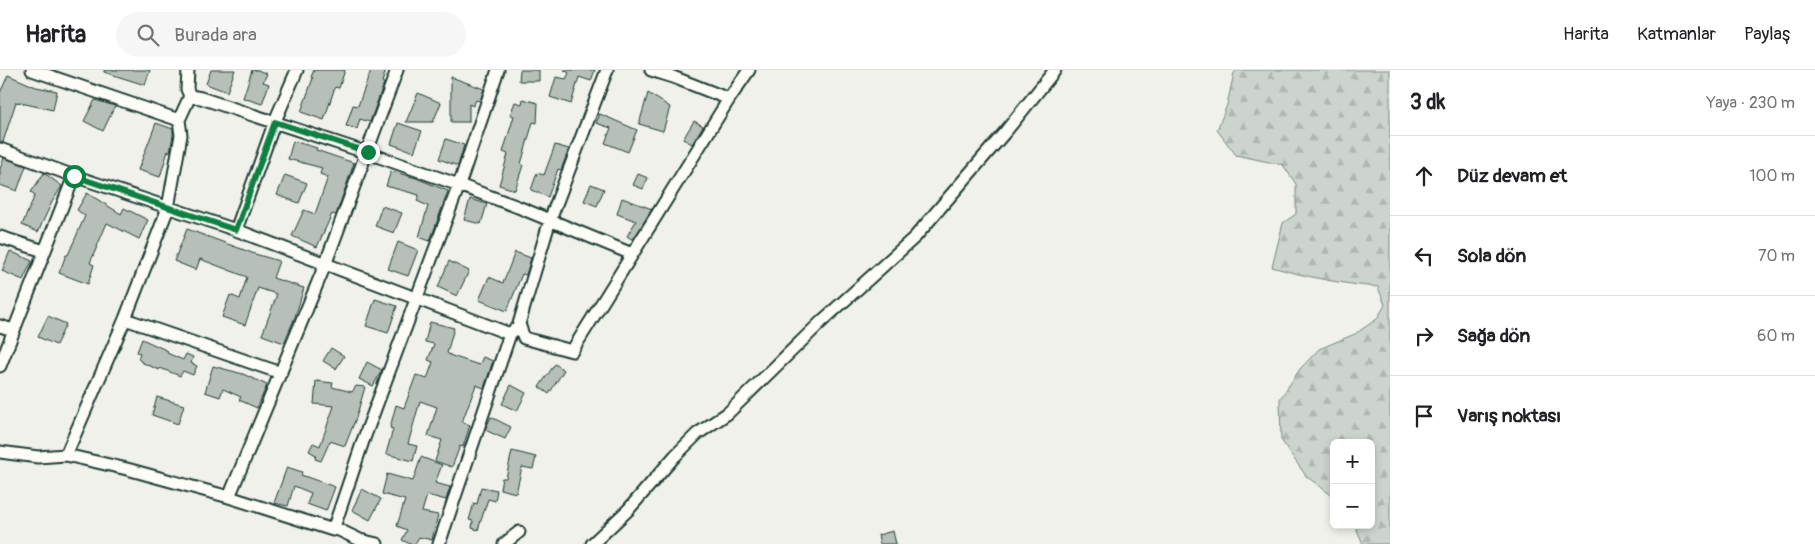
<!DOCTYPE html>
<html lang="tr">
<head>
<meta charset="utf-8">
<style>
	body { margin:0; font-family:Pangolin,sans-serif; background:#f6f6f6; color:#202124 }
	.controls { position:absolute; right:15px; bottom:15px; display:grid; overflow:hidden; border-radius:8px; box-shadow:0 2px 8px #0003 }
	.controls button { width:45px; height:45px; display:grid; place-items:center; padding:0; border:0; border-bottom:1px solid #e0e0e0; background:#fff; color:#202124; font:25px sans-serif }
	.stop { position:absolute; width:15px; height:15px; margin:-11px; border:4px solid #0b8043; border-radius:50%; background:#fff }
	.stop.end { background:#0b8043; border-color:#fff; box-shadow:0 1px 5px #0008 }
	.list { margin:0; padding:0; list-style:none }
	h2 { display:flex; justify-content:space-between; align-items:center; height:65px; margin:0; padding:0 20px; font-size:21px }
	h2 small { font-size:16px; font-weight:400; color:#757577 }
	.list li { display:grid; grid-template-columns:32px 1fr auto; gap:15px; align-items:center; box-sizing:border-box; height:80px; padding:0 20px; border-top:1px solid #e0e0e0 }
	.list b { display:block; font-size:19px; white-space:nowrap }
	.list em { font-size:16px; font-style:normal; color:#757577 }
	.icon { flex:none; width:28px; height:28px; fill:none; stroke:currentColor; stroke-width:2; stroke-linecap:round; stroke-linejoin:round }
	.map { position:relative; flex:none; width:1390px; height:474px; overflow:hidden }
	header { display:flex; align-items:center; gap:30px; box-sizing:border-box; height:70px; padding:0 25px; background:#fff; border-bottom:1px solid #e0e0e0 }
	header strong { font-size:24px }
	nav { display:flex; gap:28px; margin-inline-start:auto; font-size:18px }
	.search { width:350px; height:45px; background:#f6f6f6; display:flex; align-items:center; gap:12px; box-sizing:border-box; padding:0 18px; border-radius:28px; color:#757577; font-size:19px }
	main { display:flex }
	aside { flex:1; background:#fff }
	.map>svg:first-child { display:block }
</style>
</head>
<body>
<header>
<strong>Harita</strong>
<div class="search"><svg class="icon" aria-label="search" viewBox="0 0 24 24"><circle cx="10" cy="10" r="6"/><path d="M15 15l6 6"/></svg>Burada ara</div>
<nav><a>Harita</a><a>Katmanlar</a><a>Paylaş</a></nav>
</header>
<main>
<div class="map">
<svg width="1390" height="474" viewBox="0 0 1390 474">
	<defs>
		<pattern id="forest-firs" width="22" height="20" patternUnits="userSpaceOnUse" patternTransform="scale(1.25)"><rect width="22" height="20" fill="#cdd3cd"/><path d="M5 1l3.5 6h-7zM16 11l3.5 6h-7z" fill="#b0b6b1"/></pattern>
	</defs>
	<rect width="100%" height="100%" fill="#f0f1eb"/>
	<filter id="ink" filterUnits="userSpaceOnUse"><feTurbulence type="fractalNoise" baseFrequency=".02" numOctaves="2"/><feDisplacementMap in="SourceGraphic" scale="10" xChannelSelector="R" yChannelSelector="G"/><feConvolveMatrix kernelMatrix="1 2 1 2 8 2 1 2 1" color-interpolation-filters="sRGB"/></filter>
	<g filter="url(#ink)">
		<path fill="url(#forest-firs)" stroke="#768880" d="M1237 0H1390V474H1363L1355 455H1371V373H1334V427L1306 406 1281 370 1280 329 1300 299 1319 279 1355 264 1377 249 1385 235 1378 217C1342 214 1307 207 1272 197L1283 153 1296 144V114L1283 95 1236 85 1217 60 1227 35 1234 3Z"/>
		<path fill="#b6bfb8" stroke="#1f3d34" d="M104 0H150L145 15 104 2Z
			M211 0H235L227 22 206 14Z
			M252 0H258L267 4 263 12 269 14 262 34 243 28Z
			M314 0H345L339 18 335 17 324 50 301 42 313 8 311 7Z
			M371 0H386L382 12 384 13 370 52 360 49 357 59 346 56 353 35 358 36Z
			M520 0H539V11H519Z
			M564 0H595L591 11 579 7 571 34 550 27 556 7 566 9 569 3Z
			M8 5 36 17 57 21 53 40 16 32 3 72H0V23Z
			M451 7 484 19 480 31 476 30 473 36 469 34V52H451Z
			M418 23 441 33 433 52H406Z
			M648 23 670 37 663 61 639 54Z
			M523 29 538 33 537 53 533 52 521 94 523 95 515 120 499 115 508 84 503 82 514 46 510 45 515 32 522 34Z
			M95 30 115 36 103 61 84 51Z
			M600 44 637 60 628 82 605 73 611 58 596 53Z
			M694 51 703 56 692 74 683 69Z
			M156 53 173 59V65L170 82 168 81 160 107 138 100Z
			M398 53 422 61 414 82 391 74Z
			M446 69 464 75 458 96 439 89Z
			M293 71 317 78 316 80 354 93 336 145 332 144 317 177 292 166 304 140 315 144 328 107 320 104 322 98 288 89Z
			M555 75 569 79 561 100 558 99 548 127 531 120 537 103 544 105Z
			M4 88 26 96 17 121 0 115V99Z
			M391 101 416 108 448 121 430 171 419 167 428 136 417 131 419 125 386 116Z
			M44 103 62 116 52 132 38 162 22 155 35 125 31 122Z
			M638 104 648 108 643 119 633 115Z
			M285 105 307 113 299 133 277 125Z
			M591 114 604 119 597 136 584 131Z
			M87 123 121 144 124 138 148 150 139 169 107 153 90 193 94 195 88 214 59 203 66 185H68L85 146 77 140Z
			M622 128 652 139 633 170 627 166 636 151 617 144Z
			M470 129 487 134 481 154 464 150Z
			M382 136 402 143 394 163 375 156Z
			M187 159 255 184 279 191 273 208 304 218 295 247 284 273 262 265 276 227V224L258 218 245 255 222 247 230 225 240 229 247 207 200 189 196 200 174 191Z
			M398 172 418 180 408 206 388 199Z
			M10 181 32 191 23 210 2 201Z
			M515 182 531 188 526 205 522 204 507 241 479 230 489 207 503 213Z
			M449 191 469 201 457 226 438 217Z
			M375 229 397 236 388 263 366 256Z
			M48 246 66 254 56 275 38 267Z
			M430 252 454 258 447 283 452 286 479 295 483 287 493 291 484 318 476 315 462 352 470 355 463 377 460 376 452 397 435 391 442 370 428 366 437 337 420 331 408 374 417 376 413 391 386 384 393 359 390 358 396 335 404 338 416 305 427 309 433 292 428 290 434 274 425 272Z
			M142 269 168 281 167 283 183 290 186 284 193 287 191 293 197 296 193 305 183 301 180 306 160 298 159 300 141 292V291L138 289 140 283 137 282Z
			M331 278 344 286 336 299 323 291Z
			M367 292 382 300 373 316 359 309Z
			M555 294 564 300 549 324 539 317Z
			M213 296 243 304 267 315 257 338 239 330 241 327 223 319 220 327 205 322Z
			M316 311 333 313 332 317 352 322 356 316 365 317 356 348 345 376 330 371 321 391 315 389 316 385 309 381 313 373 320 376 334 336 314 334Z
			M511 315 526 323 517 341 502 334Z
			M157 327 184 335 178 354 152 345Z
			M491 347 511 357 505 369 485 360Z
			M512 381 536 387 533 399 522 397 516 423 500 419 502 408H506Z
			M421 387 442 395 435 413 450 417 446 430 427 425 422 442 438 445 432 470 419 467 415 474H410L402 470 407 460 397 456 405 430 382 424 387 404 413 411Z
			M287 397 302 402 301 405 335 417 326 441 307 434 311 423 294 416 288 436 274 433Z
			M481 417 497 420 495 431 488 429 478 460 472 458 473 451 469 450 474 433 477 434Z
			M362 419 381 429 370 450 352 440Z
			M893 461 896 474H880L878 465Z"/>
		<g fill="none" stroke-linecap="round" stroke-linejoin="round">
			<g stroke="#1f3d34" stroke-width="15">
				<path id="minor" d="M32 0 179 50
					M607 0 550 150 519 254 524 268 572 281 729 29 749 0
					M651 0 673 7 729 29
					M190 26 201 28 368 83 459 115 518 137 632 184
					M0 79 74 106 236 160 510 264
					M236 160 275 51 297 0
					M0 167 44 181
					M125 249 281 303
					M0 256 13 260
					M0 296 74 106
					M0 382 38 387 66 385 127 399 229 427 333 460 337 459 360 470 377 474
					M66 385 125 249 168 138 181 65 179 50 190 26 187 19 188 0
					M229 427 325 195 397 0
					M333 460 363 371 459 115 498 0
					M439 474 510 264 515 259
					M504 474 519 462
					M592 474 628 440 675 386 697 364 728 343 821 252 915 167 1006 61 1055 0"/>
			</g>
			<use href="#minor" stroke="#fdfcf7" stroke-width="11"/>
		</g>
	</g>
	<g fill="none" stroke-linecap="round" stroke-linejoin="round" filter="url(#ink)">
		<path stroke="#0b8043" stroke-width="6" d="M74 106 236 160 275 52 368 82"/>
	</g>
</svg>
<div class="controls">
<button>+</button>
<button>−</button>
</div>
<div class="stop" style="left:74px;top:106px"></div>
<div class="stop end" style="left:368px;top:82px"></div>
</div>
<aside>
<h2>3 dk<small>Yaya · 230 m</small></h2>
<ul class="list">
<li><svg class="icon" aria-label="ahead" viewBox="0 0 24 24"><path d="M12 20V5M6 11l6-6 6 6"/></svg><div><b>Düz devam et</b></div><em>100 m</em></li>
<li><svg class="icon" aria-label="left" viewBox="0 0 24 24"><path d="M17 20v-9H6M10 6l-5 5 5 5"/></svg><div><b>Sola dön</b></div><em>70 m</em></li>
<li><svg class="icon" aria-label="right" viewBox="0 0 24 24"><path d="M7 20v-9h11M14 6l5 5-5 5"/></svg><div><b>Sağa dön</b></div><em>60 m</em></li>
<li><svg class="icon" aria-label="arrive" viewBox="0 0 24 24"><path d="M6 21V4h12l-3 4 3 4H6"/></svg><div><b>Varış noktası</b></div></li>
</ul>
</aside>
</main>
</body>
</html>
